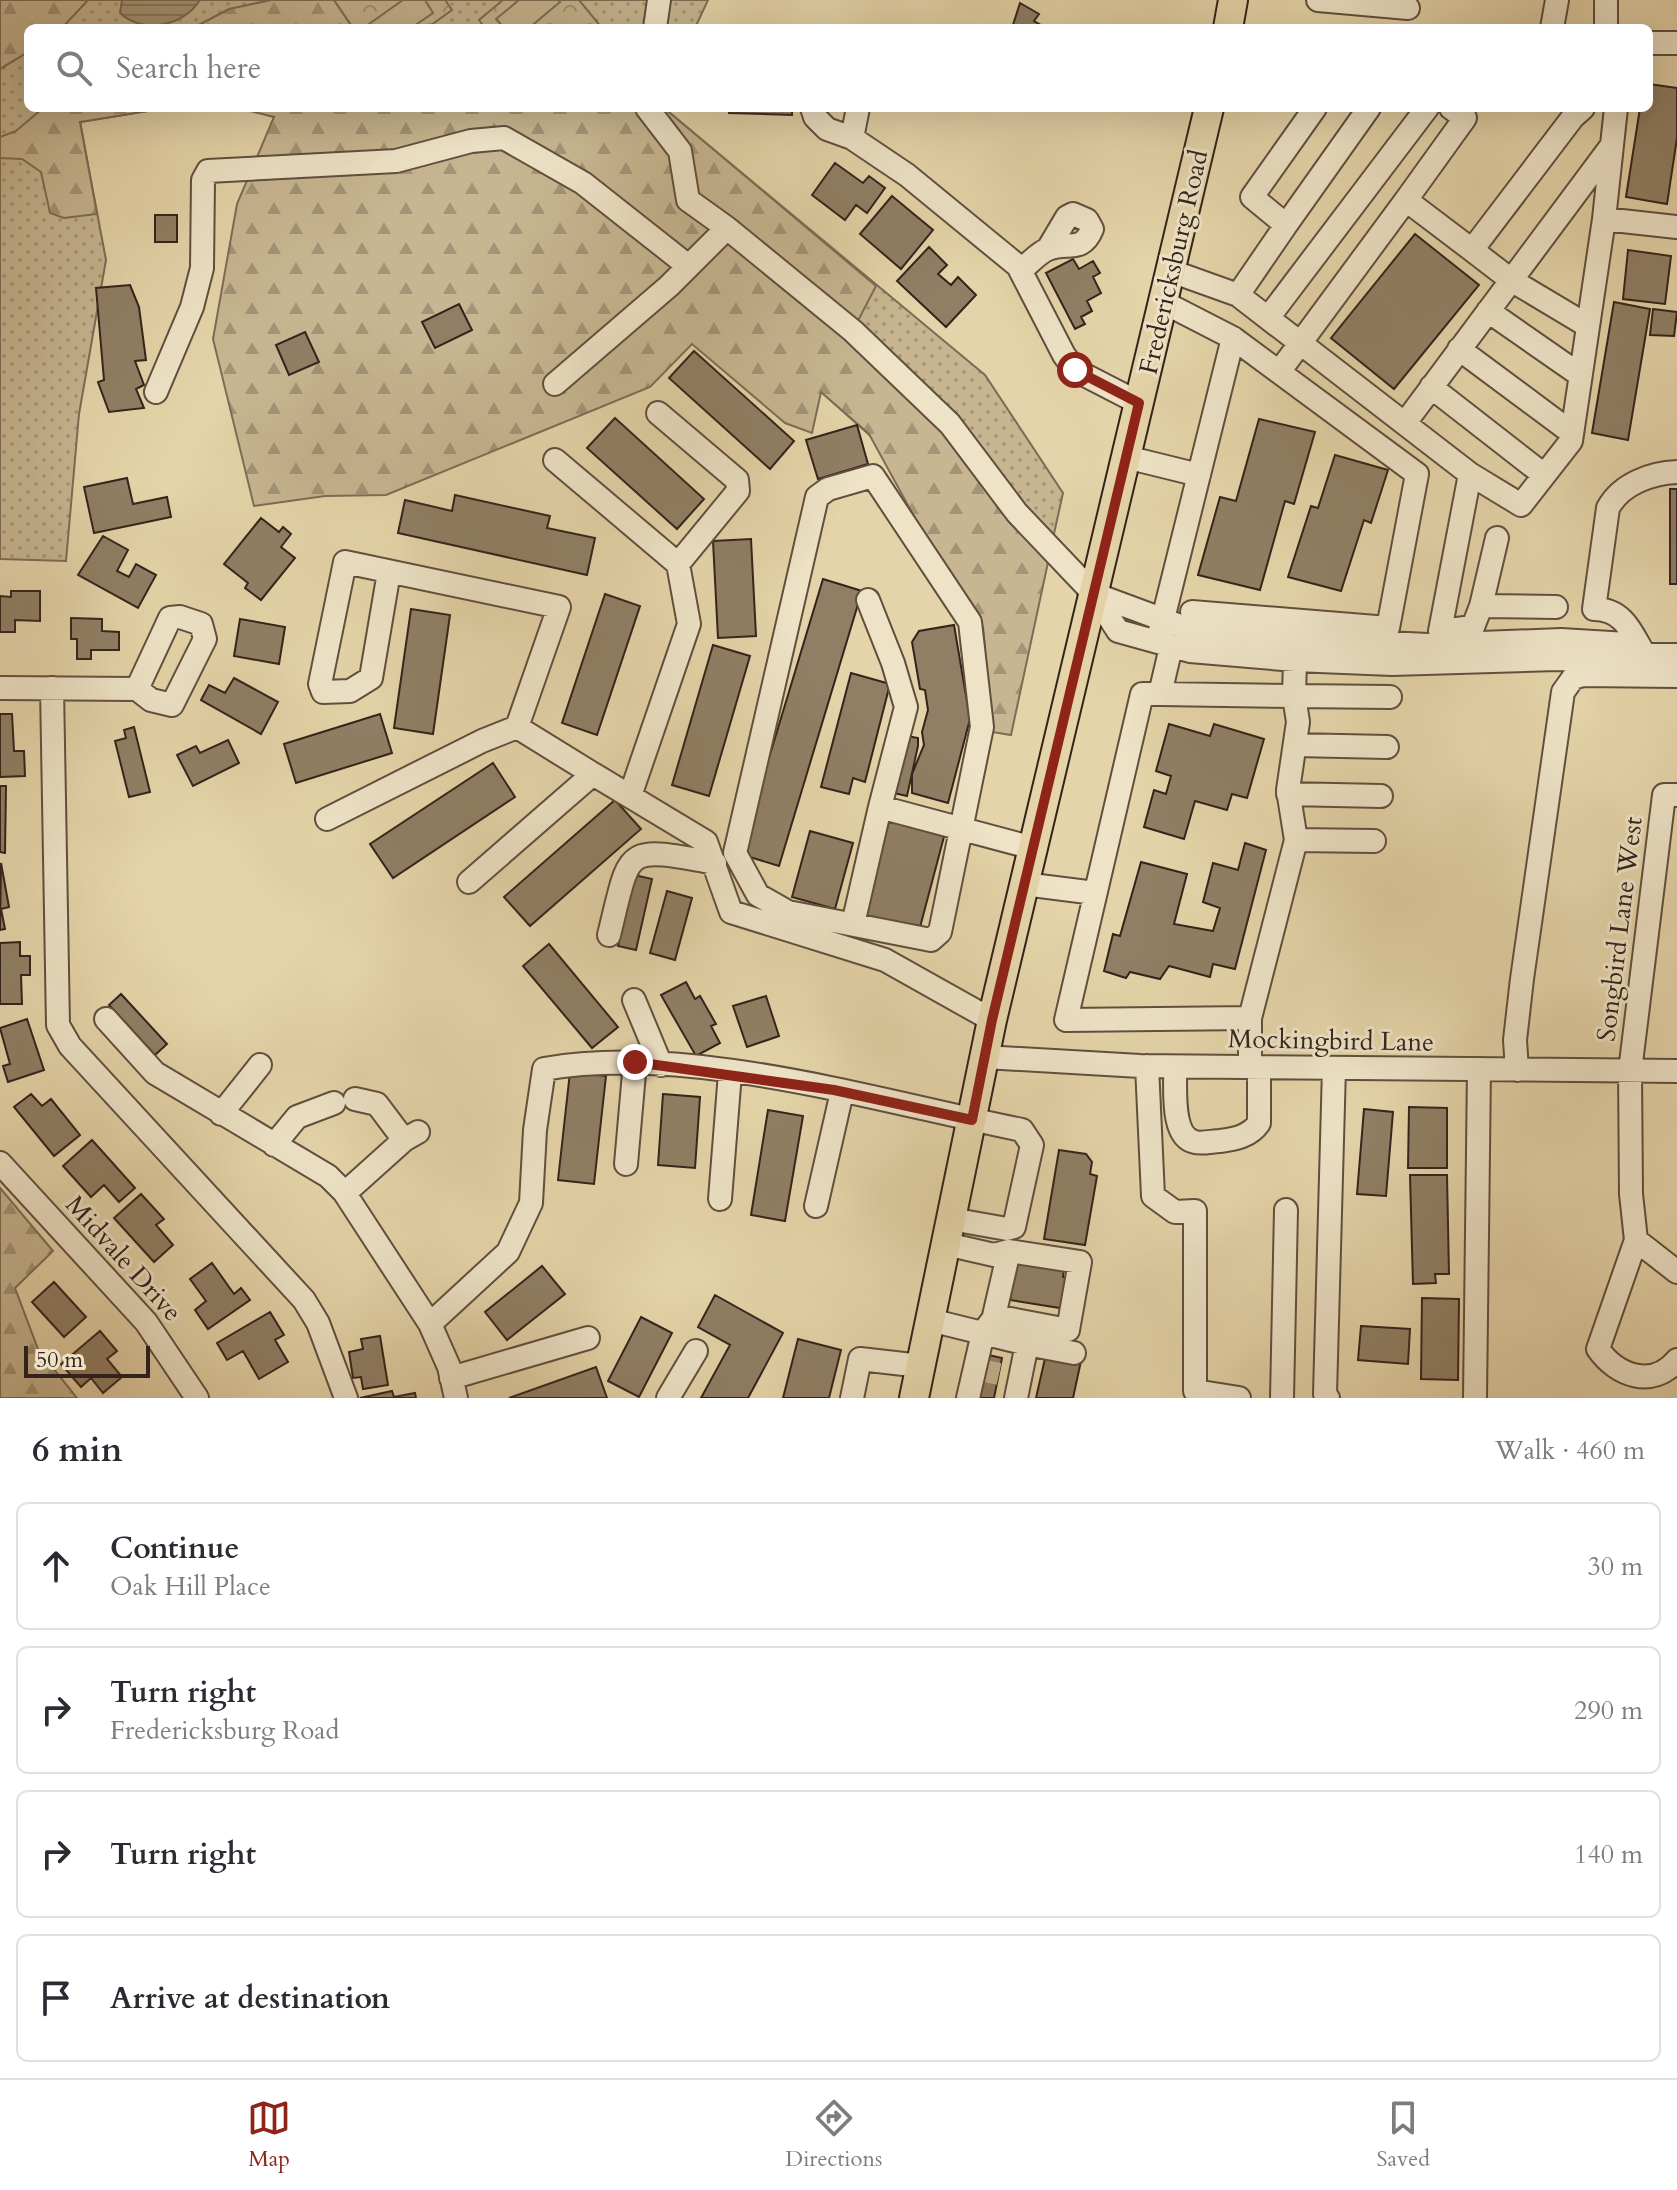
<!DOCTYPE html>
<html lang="en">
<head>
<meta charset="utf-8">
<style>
	body { margin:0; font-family:Cardo,serif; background:#f7f7f7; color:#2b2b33 }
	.scale { position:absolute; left:24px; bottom:20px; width:126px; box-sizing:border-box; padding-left:8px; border:4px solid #34231c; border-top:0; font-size:22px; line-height:28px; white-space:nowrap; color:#34231c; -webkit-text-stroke:6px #eee3c7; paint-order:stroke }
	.stop { position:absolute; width:24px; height:24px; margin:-18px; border:6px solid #8f2418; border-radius:50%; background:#fff }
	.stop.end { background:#8f2418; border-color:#fff; box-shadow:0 2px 8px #0008 }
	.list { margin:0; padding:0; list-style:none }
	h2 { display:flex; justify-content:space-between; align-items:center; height:104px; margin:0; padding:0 32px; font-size:34px }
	h2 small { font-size:26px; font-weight:400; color:#7c7c81 }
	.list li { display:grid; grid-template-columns:52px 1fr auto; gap:24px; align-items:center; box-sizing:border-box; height:128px; margin:0 16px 16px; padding:0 16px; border:2px solid #e1e1e2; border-radius:12px }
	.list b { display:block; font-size:30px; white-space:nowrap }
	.list p { margin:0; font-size:26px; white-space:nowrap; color:#7c7c81 }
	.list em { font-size:26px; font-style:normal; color:#7c7c81 }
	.icon { flex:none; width:44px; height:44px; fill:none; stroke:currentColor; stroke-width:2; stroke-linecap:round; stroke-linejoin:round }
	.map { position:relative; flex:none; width:1677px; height:1398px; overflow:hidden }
	.search { position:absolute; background:#fff; box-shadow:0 8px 32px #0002; left:24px; right:24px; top:24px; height:88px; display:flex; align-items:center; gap:20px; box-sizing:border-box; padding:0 28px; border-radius:12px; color:#7c7c81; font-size:30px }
	.sheet { height:680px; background:#fff }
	nav { display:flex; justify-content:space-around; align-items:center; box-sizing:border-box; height:112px; border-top:2px solid #e1e1e2; background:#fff; font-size:22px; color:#7c7c81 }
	nav a { display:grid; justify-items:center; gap:4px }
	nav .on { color:#8f2418 }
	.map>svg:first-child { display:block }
</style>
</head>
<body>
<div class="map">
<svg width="1677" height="1398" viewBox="0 0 1677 1398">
	<defs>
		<pattern id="grass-dots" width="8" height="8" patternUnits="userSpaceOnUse" patternTransform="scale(2)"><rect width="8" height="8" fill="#c7b691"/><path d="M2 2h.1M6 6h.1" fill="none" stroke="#a29476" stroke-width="1.8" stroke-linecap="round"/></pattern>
		<pattern id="forest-firs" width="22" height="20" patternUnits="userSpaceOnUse" patternTransform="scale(2)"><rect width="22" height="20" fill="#c7b691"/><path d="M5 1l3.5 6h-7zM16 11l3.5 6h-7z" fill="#a29476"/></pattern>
		<pattern id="park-crowns" width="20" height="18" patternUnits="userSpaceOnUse" patternTransform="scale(2)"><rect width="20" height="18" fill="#c7b691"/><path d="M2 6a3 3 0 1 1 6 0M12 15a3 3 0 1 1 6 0" fill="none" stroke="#a29476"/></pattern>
		<pattern id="water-rules" width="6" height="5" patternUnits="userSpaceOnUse" patternTransform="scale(2)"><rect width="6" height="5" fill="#a99879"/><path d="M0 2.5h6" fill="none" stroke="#8a7c62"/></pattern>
	</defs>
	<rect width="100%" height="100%" fill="#e5d4a9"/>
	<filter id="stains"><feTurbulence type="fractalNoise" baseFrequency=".0025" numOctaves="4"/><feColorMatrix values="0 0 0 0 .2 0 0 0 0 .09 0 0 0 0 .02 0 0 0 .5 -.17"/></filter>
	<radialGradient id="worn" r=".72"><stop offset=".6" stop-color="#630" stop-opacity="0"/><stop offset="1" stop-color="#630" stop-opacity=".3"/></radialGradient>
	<path fill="url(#grass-dots)" stroke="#7e6c56" stroke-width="2" d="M0 0H708L695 28H28V108H166L80 122 106 260 79 414 66 561 0 559Z
		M664 108 985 375 1063 493 1032 633 941 499 774 350Z"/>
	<path fill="url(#forest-firs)" stroke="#7e6c56" stroke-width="2" d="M0 0H88L62 28H28V52L0 69Z
		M271 0H334L353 28H193L229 9Z
		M43 108H166L80 122 97 214 64 218 50 213 41 172 22 159 0 158V137L16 131Z
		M238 108H664L876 286 849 338 947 430 1050 553 1011 735 992 732 983 627 922 531 869 434 821 392 812 433 785 423 692 344 650 387 386 495 325 496 254 506 213 339 237 204 274 117Z
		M0 1188 53 1251 15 1288 38 1349 77 1398H0Z"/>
	<path fill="url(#park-crowns)" stroke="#7e6c56" stroke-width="2" d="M334 0H445L452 10 427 28H353Z
		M503 0H579L602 28H485L479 20Z"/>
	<path fill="#c7b691" stroke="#7e6c56" stroke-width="2" d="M403 0H425L433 13 411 28H371L369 24Z
		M519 0H558L560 2 529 28H504L496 19Z"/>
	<path fill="url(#water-rules)" stroke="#7a6954" stroke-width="2" d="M122 0H200C183 27 142 34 120 13Z"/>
	<path fill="#907f65" stroke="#34231c" stroke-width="2" d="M1020 3 1039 14 1034 21 1046 28H1012Z
		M1649 84 1677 88V138L1667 204 1626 197 1640 108H1649Z
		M729 108H792V115L729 113Z
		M835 163 863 183 869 176 885 188 867 213 856 205 845 220 812 195Z
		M892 196 933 230 901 269 860 234Z
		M155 215H177V242H155Z
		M1415 234 1479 285 1394 389 1331 338Z
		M929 247 947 265 938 274 951 285 958 277 976 295 946 327 897 281Z
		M1628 250 1671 256 1665 304 1623 299Z
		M1073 259 1079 269 1093 261 1100 273 1093 277 1101 293 1087 301 1092 311 1081 317 1085 324 1075 329 1046 273Z
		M130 285 139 307 146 360 135 361 144 385 136 389 144 408 109 412 98 382 104 380 96 288Z
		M1614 302 1650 309 1628 440 1592 433Z
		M459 304 472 330 435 348 422 322Z
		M1653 309 1677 312 1674 336 1650 335Z
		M305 332 319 362 289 375 276 345Z
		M694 351 794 441 770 469 669 378Z
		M615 418 704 499 677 529 587 448Z
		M1259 419 1315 432 1294 504 1285 501 1260 590 1198 575 1220 497 1236 501Z
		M857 425 868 464 818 479 806 440Z
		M1335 455 1388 470 1371 523 1364 520 1341 591 1288 577 1311 506 1318 508Z
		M127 478 133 504 167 497 171 517 94 533 84 487Z
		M1670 489H1677V584H1670Z
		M455 495 550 516 547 528 595 538 587 575 398 533 405 500 452 511Z
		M261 518 279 532 283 527 291 534 281 547 295 558 261 600 245 588 248 583 224 564Z
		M103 536 128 550 117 571 129 577 136 564 156 575 138 608 78 575Z
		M751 539 756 636 718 638 713 541Z
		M823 579 862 591 779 866 740 854Z
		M11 591H40V621L15 620V632H0V596L11 597Z
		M605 594 640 606 597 735 562 723Z
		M411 609 450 615 433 734 394 728Z
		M71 618 102 619V631L119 632V650H91V659H77V639H71Z
		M240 619 285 627 279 664 234 656Z
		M954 625 970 719 948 803 912 793V774L924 745 922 732 928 710 925 690 920 689 912 642 919 631Z
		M713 645 750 656 709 796 672 785Z
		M851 673 890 684 865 782 853 778 849 794 821 787Z
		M234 678 278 702 261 734 201 700 209 685 225 693Z
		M0 714H12L14 751H24L25 776 0 777Z
		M380 714 392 753 296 783 284 744Z
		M1169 724 1210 736 1214 724 1264 739 1247 798 1232 794 1227 810 1195 801 1184 839 1144 827 1154 790 1166 794 1171 776 1156 771Z
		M134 727 150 792 129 797 115 741 126 738 124 730Z
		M907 736 918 738V746L907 796 894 793Z
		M228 740 239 763 193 786 177 755 196 746 200 753Z
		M493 763 515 797 393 878 370 844Z
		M0 786H6L5 853 0 852Z
		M615 800 641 829 530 926 504 897Z
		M890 818 945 833 919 931 863 916Z
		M810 831 853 843 835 909 792 897Z
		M1245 843 1266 850 1235 969 1213 964 1210 977 1169 966 1160 979 1130 972 1126 978 1104 971 1113 934 1120 936 1141 862 1187 874 1174 924 1213 931 1220 908 1203 902 1213 863 1238 870Z
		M1 863 9 907 1 909 5 929 0 930Z
		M634 875 652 879 636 950 618 946Z
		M667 891 692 898 675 960 650 953Z
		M20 942V956H30V975H21L22 1004H0V943Z
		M549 944 618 1027 592 1048 523 966Z
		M686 982 695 999 700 996 716 1024 711 1026 720 1043 696 1056 661 995Z
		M121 994 167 1044 155 1055 109 1005Z
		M766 996 779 1036 747 1047 733 1006Z
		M27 1019 44 1070 8 1082 3 1066 10 1064 0 1028Z
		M570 1072 606 1076 594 1184 558 1180Z
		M31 1094 42 1106 51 1099 80 1135 54 1156 14 1107Z
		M663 1094 700 1097 695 1168 658 1165Z
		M1409 1107 1447 1108V1168H1408Z
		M1364 1109 1393 1112 1386 1196 1357 1194Z
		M768 1110 803 1116 785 1221 751 1215Z
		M92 1140 135 1188 119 1202 104 1185 91 1197 63 1166Z
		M1059 1150 1086 1154 1092 1162 1090 1174 1097 1176 1085 1245 1044 1239Z
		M1410 1175H1447L1449 1274H1435L1436 1283 1413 1284Z
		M141 1194 164 1219 156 1225 173 1245 154 1262 114 1218Z
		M1018 1258 1064 1268 1063 1277 1073 1279 1066 1309 1010 1300Z
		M212 1263 234 1294 241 1288 250 1300 208 1329 195 1310 206 1301 190 1279Z
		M542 1266 565 1294 507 1340 485 1312Z
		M54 1282 86 1317 64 1337 32 1302Z
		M715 1295 783 1333 748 1398H701L730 1345 698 1327Z
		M1422 1298 1459 1299 1458 1380 1421 1379Z
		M270 1312 284 1335 275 1340 288 1362 259 1379 243 1351 227 1360 217 1343Z
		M641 1317 672 1333 639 1397 608 1381Z
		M1361 1326 1410 1329 1408 1364 1358 1360Z
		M100 1331 117 1351 107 1359 122 1377 103 1393 91 1378 81 1387 61 1364Z
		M380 1336 388 1385 363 1389 361 1377 353 1378 349 1352 363 1349 361 1339Z
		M798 1339 841 1350 829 1398H783Z
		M984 1354 1002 1358 994 1398H975Z
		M1046 1354 1081 1361 1073 1398H1036Z
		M596 1367 607 1398H509Z
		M392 1391 394 1397 415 1393 416 1398H360Z"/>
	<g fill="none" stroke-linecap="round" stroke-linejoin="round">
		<path stroke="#c2b18d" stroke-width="22" stroke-dasharray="22 11" stroke-linecap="butt" d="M981 1370 999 1374"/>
		<g stroke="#604f3f" stroke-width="26">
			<path id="minor" d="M1318 0 1408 8
				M655 28 659 0
				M1552 28 1557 0
				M1606 28V0
				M1649 43H1677
				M647 108 680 151 688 200 727 228 853 331 950 424 1017 513 1094 594 1118 631 1190 651 1295 660 1392 664 1557 659 1627 662 1645 655H1677
				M812 108 815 117 827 129 852 138 907 175 1018 266 1064 355 1075 370 1139 403
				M1451 108 1465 118 1406 200 1472 250 1573 117 1583 108
				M852 138 858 108
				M1604 219 1677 227
				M1286 225 1369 108
				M1472 250 1511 280 1588 326
				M1021 270C1029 264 1038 253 1048 249 1067 241 1082 254 1092 229L1087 220 1073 214 1067 217 1048 249
				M1171 271 1238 295 1470 474
				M1238 295 1286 225 1252 197 1315 108
				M1163 302 1233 338 1417 474 1388 628 1192 612
				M1488 311 1580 375
				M1268 318 1427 108
				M1459 349 1572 433
				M1279 372 1406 200
				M555 384 669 286 727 228
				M1431 387 1544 475
				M156 392 192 307 202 268 203 180 208 171 396 161 471 141 504 138 583 183 687 265
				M658 413 737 480 738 491 678 564
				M1405 423 1612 145
				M1126 457 1199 475
				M555 460 678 564 689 624 630 796
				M873 476 970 622 982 727 940 932 931 940 788 912 758 895 735 853 817 497 828 489Z
				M389 572 371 678 350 691 323 692 320 684 345 562 559 607 517 727 593 774
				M1094 594 1202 634 1428 645 1561 640 1627 644 1645 655
				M868 600 893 663 906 707 880 807
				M1481 606 1497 538
				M1556 607 1481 606 1473 627 1440 631 1470 474 1521 505 1571 441 1604 219 1616 108
				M1159 635 1233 338
				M1171 647 1160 694H1142L1066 1020 1250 1018 1296 840 1288 790 1298 722 1294 696 1390 697
				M1644 654C1631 631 1623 609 1594 609L1608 508C1621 484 1651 473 1677 472
				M0 688 137 689 151 700 172 705 205 639 201 624 180 617 170 618 137 689
				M52 688 58 1025 70 1046 304 1300 318 1323 346 1398
				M1160 694 1294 696 1295 660 1300 646
				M1295 745 1387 747
				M1288 794 1381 796
				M1677 795H1664L1630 1071 1631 1194 1636 1240 1598 1349C1617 1376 1653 1389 1677 1360
				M327 819 482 741 517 727
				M1296 840 1374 841
				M469 882 593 774 706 842 731 912 885 960 992 1020
				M1024 884 1095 893
				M853 924 880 807 1033 848
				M609 935C631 846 622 846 715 863
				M634 1000 661 1065
				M106 1019 155 1073 328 1176 344 1192 430 1324 449 1367 456 1398
				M984 1057 1140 1066 1677 1071
				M1147 1066 1153 1196 1175 1212 1195 1211V1391L1239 1398
				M1175 1067C1176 1086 1170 1137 1195 1142 1202 1144 1213 1141 1220 1141 1236 1139 1250 1136 1259 1123V1068
				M1250 1067V1018
				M1517 1070 1515 1040 1522 979 1563 692 1573 678 1583 675 1677 676
				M355 1099 377 1104 404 1140
				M221 1114 260 1065
				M274 1145 297 1117 334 1103
				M0 1163 146 1322 197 1398
				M626 1164 635 1062
				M345 1193 404 1140 418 1132
				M720 1199 730 1073
				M816 1206 842 1092
				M1636 1240 1677 1272
				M946 1244 994 1255 1009 1251 994 1316 1068 1330 1080 1262 1009 1251
				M930 1320 1027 1344 1016 1398
				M430 1324 508 1252 531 1203 535 1130 544 1069C688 1043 878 1101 1022 1130L1032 1145 1014 1227 1007 1229 951 1219
				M1027 1344 1074 1353
				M451 1378 588 1338
				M668 1398 696 1351
				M852 1398 860 1359 921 1366
				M968 1398 983 1333 990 1323
				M1282 1398 1286 1210
				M1328 1398 1325 1394 1334 1068
				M1475 1398 1479 1069"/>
		</g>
		<g stroke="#34231c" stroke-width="32">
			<path id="major" d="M1228 28 1233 0
				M914 1398 992 1020 1209 108"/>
		</g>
		<use href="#minor" stroke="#eee3c7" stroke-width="22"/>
		<use href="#major" stroke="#e5d4a9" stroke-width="28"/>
	</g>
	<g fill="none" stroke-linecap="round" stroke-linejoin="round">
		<path stroke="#8f2418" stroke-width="10" d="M635 1062 834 1090 972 1120 992 1020 1139 403 1075 370"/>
	</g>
	<g text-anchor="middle" stroke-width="6" stroke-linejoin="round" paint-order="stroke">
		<g font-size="26" fill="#34231c" stroke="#eee3c7">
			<text transform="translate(1173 262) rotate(-77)" y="9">Fredericksburg Road</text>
			<text transform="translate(1619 929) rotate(-83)" y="9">Songbird Lane West</text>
			<text transform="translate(1331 1040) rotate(1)" y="9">Mockingbird Lane</text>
			<text transform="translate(124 1258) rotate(48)" y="9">Midvale Drive</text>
		</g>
	</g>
	<rect width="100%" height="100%" filter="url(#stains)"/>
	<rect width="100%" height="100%" fill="url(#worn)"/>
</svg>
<div class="scale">50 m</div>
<div class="stop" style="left:1075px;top:370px"></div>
<div class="stop end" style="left:635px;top:1062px"></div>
<div class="search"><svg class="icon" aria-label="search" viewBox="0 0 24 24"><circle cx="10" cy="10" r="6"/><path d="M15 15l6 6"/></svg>Search here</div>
</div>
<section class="sheet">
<h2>6 min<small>Walk · 460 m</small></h2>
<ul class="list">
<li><svg class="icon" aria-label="ahead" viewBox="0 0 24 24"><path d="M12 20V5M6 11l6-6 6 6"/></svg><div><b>Continue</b><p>Oak Hill Place</p></div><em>30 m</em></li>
<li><svg class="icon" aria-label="right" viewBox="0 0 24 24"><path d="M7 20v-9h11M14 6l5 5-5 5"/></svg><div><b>Turn right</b><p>Fredericksburg Road</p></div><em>290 m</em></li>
<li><svg class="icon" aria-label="right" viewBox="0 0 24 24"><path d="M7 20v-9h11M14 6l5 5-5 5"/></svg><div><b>Turn right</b></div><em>140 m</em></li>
<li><svg class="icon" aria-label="arrive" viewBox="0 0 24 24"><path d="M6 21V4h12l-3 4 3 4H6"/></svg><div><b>Arrive at destination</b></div></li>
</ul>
</section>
<nav>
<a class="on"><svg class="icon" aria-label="map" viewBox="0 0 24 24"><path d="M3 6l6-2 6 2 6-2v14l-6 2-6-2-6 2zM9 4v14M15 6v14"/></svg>Map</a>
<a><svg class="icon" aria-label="directions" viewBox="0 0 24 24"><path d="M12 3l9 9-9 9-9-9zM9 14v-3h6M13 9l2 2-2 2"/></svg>Directions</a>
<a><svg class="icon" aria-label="saved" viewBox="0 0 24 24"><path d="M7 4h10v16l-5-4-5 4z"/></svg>Saved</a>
</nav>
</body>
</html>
